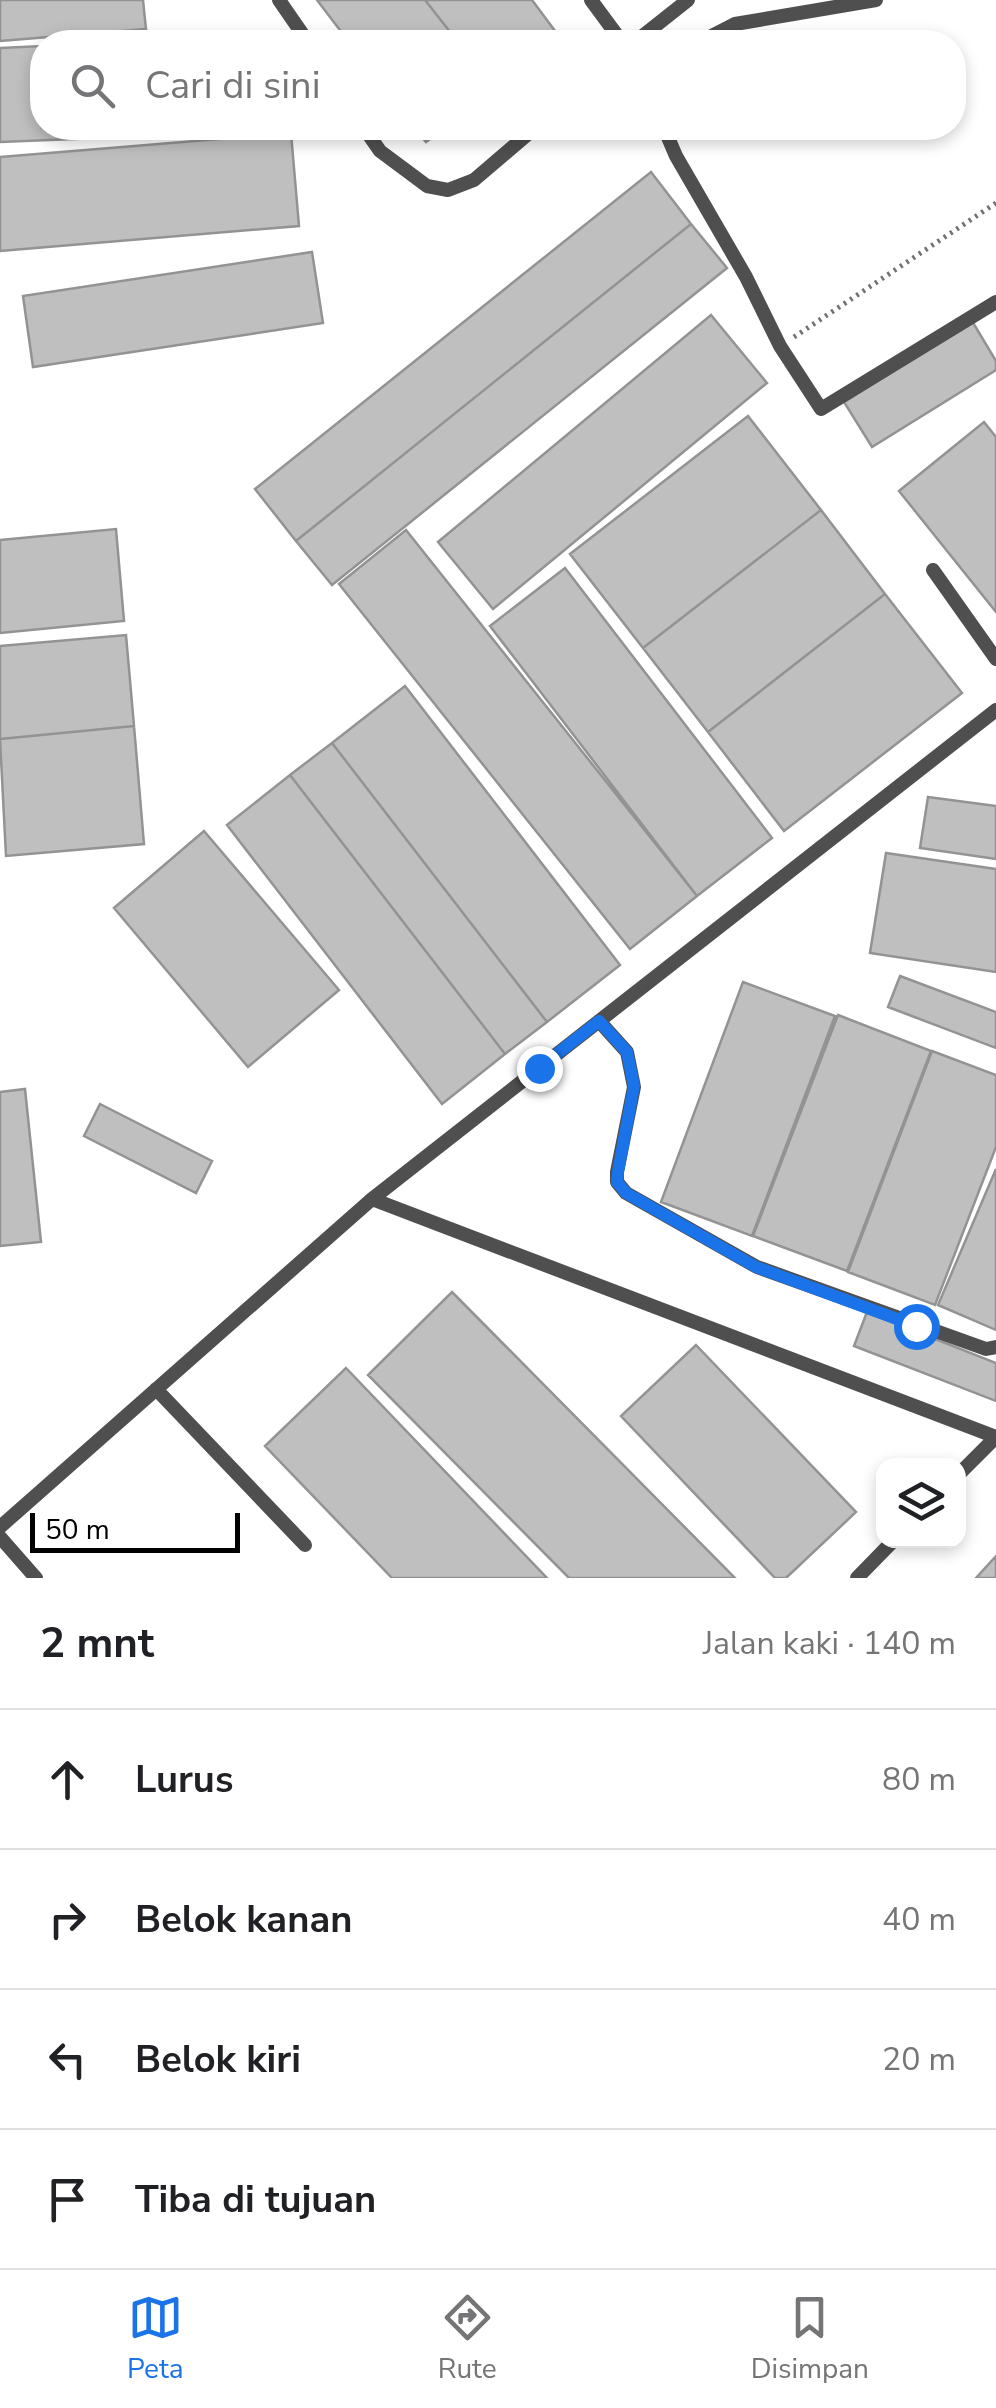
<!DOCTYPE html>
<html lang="id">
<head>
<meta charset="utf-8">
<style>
	body { margin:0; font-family:"Nunito Sans",sans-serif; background:#f6f6f6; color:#202124 }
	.controls { position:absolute; right:30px; bottom:30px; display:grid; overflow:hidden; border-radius:20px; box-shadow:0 5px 15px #0003 }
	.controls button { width:90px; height:90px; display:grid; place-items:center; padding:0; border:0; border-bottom:2px solid #e0e0e0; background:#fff; color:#202124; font:50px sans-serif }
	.scale { position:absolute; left:30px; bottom:25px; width:210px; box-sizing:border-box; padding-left:10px; border:5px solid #000; border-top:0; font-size:28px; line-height:35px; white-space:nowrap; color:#000; -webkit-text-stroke:8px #fff; paint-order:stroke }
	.stop { position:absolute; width:30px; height:30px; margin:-22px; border:8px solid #1a73e8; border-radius:50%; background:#fff }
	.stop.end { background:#1a73e8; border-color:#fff; box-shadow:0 2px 10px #0008 }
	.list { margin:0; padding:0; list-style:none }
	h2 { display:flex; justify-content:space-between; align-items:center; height:130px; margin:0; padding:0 40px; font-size:42px }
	h2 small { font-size:32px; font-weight:400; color:#757577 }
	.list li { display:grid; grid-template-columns:65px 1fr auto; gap:30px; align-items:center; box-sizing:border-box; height:140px; padding:0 40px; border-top:2px solid #e0e0e0 }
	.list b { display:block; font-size:38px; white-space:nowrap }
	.list em { font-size:32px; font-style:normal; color:#757577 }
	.icon { flex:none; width:55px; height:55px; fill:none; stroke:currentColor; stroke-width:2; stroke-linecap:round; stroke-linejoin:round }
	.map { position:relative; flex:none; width:996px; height:1578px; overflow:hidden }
	.search { position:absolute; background:#fff; box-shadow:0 5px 15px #0003; left:30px; right:30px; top:30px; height:110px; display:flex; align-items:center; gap:25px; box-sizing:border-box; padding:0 35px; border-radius:40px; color:#757577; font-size:38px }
	.sheet { height:690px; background:#fff }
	nav { display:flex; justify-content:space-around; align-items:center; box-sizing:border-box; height:140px; border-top:2px solid #e0e0e0; background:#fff; font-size:28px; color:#757577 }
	nav a { display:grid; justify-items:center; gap:5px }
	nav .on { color:#1a73e8 }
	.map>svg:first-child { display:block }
</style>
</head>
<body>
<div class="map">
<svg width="996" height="1578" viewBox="0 0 996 1578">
	<rect width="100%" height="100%" fill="#fff"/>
	<path fill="#bfbfbf" stroke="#939393" stroke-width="2.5" d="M0 0H143L146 29 0 41Z
		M317 0H425L458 42H349Z
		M425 0H532L561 39 556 42H458Z
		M221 39V42H133Z
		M42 46V128H224V133L0 142V48Z
		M414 128H445L426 142Z
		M291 133 299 226 0 251V157Z
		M651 172 691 224 296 541 255 489Z
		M691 224 727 268 332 585 296 541Z
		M312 252 323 323 33 367 23 296Z
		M711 315 767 383 493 609 438 542Z
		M972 321 996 361V370L872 447 844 402Z
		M748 416 821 510 643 648 570 554Z
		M984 422 996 437V612L899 491Z
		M821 510 885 594 708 732 643 648Z
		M116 529 124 621 0 633V540Z
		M406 530 697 896 630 949 339 584Z
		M565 568 772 838 697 896 490 626Z
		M885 594 962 693 784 831 708 732Z
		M126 635 134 726 0 739V646Z
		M405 686 620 965 547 1022 332 743Z
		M134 726 144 844 6 856 0 739Z
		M332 743 547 1022 505 1054 290 775Z
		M290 775 505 1054 442 1104 227 825Z
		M928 797 996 806V859L920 848Z
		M204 831 339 990 248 1067 114 908Z
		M886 853 996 869V972L870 953Z
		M900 976 996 1012V1048L888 1007Z
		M743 982 835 1016 752 1236 661 1202Z
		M838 1015 931 1051 847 1271 753 1236Z
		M932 1051 996 1075V1147L935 1305 848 1272Z
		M25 1089 41 1242 0 1246V1092Z
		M100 1104 212 1161 196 1193 84 1136Z
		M996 1169V1330L938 1305Z
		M452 1292 735 1578H569L368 1375Z
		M867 1312 996 1363V1401L854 1346Z
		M696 1345 856 1512 786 1578H775L621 1416Z
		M346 1368 547 1578H392L265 1446Z
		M996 1556V1578H976Z"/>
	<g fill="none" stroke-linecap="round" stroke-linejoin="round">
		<path stroke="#717171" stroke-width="5" stroke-dasharray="2.5 5" stroke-linecap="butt" d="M794 337 996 203"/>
		<path stroke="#4f4f4f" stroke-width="14" d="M279 0 308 42
			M591 0 622 42
			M635 42 688 0
			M700 42 735 24 876 0
			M364 128 380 151 427 186 448 190 474 180 535 128
			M664 128 676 156 746 277 780 346 821 409 996 302
			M933 570 996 659
			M599 1021 627 1052 634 1087 617 1172V1182L626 1193 757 1267 986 1349 996 1347
			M372 1199 996 1437
			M156 1389 305 1545
			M958 1475 996 1437
			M0 1527 372 1199 996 710
			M0 1537 36 1578
			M857 1578 894 1540"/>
	</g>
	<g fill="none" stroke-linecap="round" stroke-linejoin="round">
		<path stroke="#1a73e8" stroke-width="12" d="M539 1068 599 1021 627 1052 634 1086 618 1172 617 1182 626 1193 756 1267 916 1326"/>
	</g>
</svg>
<div class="controls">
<button><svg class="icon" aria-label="layers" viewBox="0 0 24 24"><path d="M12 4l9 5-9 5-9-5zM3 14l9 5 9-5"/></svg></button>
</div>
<div class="scale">50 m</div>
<div class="stop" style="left:916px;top:1326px"></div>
<div class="stop end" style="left:539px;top:1068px"></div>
<div class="search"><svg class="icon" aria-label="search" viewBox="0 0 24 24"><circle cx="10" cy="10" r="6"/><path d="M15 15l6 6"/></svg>Cari di sini</div>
</div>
<section class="sheet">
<h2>2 mnt<small>Jalan kaki · 140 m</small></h2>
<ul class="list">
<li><svg class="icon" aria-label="ahead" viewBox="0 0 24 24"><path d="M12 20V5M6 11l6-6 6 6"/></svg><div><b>Lurus</b></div><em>80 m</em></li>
<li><svg class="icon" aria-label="right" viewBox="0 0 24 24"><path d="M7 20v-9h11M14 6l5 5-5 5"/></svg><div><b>Belok kanan</b></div><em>40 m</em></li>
<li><svg class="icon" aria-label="left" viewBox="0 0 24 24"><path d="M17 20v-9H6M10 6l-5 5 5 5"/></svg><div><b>Belok kiri</b></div><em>20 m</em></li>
<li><svg class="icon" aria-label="arrive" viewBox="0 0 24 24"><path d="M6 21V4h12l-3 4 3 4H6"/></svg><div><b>Tiba di tujuan</b></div></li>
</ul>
</section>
<nav>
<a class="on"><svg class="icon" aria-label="map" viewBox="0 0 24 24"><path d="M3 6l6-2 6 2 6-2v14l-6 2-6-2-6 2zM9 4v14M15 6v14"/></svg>Peta</a>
<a><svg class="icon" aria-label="directions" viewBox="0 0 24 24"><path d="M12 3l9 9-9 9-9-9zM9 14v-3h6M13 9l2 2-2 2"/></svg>Rute</a>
<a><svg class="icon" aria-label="saved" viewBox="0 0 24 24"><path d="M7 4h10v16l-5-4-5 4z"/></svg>Disimpan</a>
</nav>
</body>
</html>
